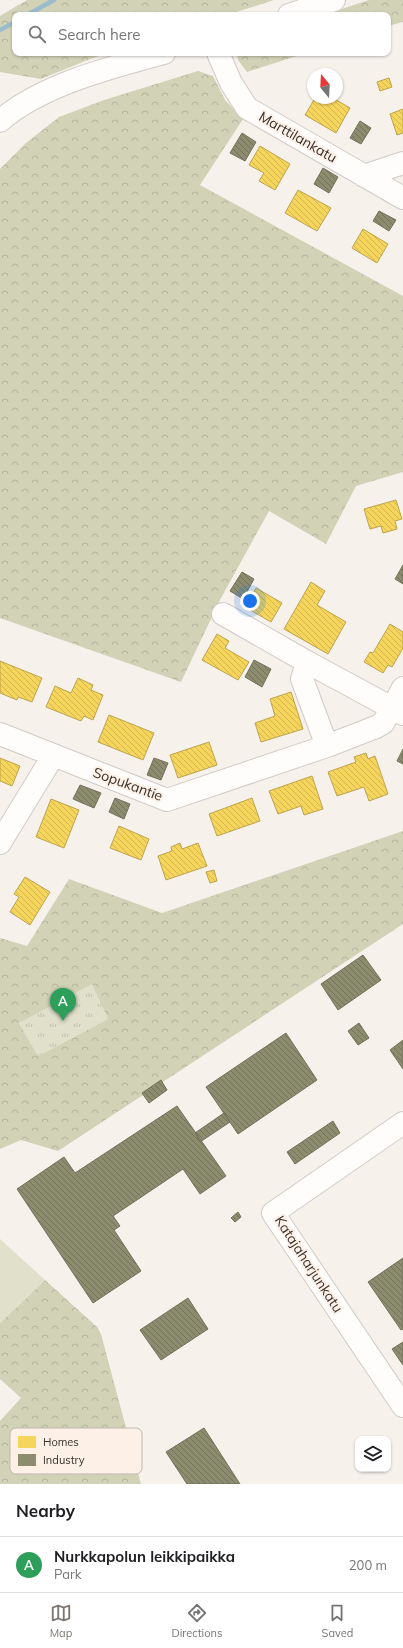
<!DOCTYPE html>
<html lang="en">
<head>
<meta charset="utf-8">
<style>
	body { margin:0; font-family:Mulish,sans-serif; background:#f2f2f2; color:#202124 }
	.controls { position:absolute; right:12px; bottom:12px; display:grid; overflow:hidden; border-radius:8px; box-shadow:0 1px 3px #0004 }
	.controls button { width:36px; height:36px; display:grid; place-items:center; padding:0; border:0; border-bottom:1px solid #e0e0e0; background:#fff; color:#202124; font:20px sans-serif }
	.compass { position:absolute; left:307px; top:68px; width:36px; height:36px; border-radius:50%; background:#fff; box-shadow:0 1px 3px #0004; rotate:342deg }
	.you { position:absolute; left:250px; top:601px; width:14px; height:14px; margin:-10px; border:3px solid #fff; border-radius:50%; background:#1a73e8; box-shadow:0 0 0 6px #1a73e833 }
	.badge { display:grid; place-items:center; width:26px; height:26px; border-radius:50%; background:#7c746f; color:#fff; font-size:13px; font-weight:700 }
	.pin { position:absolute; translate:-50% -33px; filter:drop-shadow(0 1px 2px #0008) }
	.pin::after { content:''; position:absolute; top:21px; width:14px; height:12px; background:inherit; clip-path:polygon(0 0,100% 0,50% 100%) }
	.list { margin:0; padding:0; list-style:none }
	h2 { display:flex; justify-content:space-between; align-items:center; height:52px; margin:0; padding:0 16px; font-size:17px }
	h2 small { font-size:13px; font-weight:400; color:#757577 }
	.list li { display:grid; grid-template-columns:26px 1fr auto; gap:12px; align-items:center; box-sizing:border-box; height:56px; padding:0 16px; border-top:1px solid #e0e0e0 }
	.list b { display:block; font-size:15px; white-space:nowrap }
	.list p { margin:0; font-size:13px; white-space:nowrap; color:#757577 }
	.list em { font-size:13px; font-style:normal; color:#757577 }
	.icon { flex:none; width:22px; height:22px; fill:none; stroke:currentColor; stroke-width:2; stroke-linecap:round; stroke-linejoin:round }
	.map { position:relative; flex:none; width:403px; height:1484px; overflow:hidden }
	.search { position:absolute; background:#fff; box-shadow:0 1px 3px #0004; left:12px; right:12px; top:12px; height:44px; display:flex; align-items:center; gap:10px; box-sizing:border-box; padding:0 14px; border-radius:8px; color:#757577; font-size:15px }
	.sheet { height:108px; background:#fff }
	nav { display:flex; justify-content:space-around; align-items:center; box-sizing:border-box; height:56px; border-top:1px solid #e0e0e0; background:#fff; font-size:11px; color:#757577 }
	nav a { display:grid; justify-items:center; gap:2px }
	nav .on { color:#7c746f }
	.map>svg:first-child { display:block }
</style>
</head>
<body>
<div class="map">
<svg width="403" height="1484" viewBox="0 0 403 1484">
	<defs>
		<pattern id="grass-tufts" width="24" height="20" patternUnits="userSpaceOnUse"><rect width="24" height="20" fill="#e0e0cb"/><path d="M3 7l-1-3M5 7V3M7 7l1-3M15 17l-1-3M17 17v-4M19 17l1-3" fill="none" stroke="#c1c1ae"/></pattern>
		<pattern id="forest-crowns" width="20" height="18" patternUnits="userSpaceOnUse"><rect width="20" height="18" fill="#d1d2b6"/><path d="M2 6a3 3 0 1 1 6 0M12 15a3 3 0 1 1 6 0" fill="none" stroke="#b4b59d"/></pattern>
		<pattern id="homes-back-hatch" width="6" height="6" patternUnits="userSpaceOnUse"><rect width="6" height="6" fill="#f6d55c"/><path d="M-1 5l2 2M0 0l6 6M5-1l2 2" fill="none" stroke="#d4b750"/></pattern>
		<pattern id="industry-back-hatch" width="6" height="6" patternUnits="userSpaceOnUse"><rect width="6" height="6" fill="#8c8c6e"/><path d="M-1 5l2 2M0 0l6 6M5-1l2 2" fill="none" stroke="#73735b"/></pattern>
	</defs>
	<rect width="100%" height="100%" fill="#f7f1ec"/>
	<path fill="url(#grass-tufts)" d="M92 983 108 1019 38 1056 19 1023Z"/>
	<path fill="url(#forest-crowns)" fill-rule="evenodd" d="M27 0H274L227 15H15V53H107L90 59 41 79 0 72V16Z
		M369 0H403V22L388 26V15H323Z
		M237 53H306L247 72 238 60Z
		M198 71 213 76 225 100 243 119 200 185 403 296V472L356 486 326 544 269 511 220 600 181 682 0 618V169L26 143 59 117 104 100Z
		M403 831V924L58 1151 21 1140 0 1149V938L27 946 69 879 162 913ZM92 984 108 1019 38 1056 19 1023Z
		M45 1280 97 1327 101 1334 141 1484H0V1421L21 1398 0 1379V1323Z"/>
	<path fill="#e0e0cb" d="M0 1239 45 1280 0 1323Z"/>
	<path fill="url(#homes-back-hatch)" stroke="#bda44d" d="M389 78 392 87 380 91 377 82Z
		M315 98H333L350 108 336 133 305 115Z
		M403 109V133L397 135 390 114Z
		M260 146 290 164 275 190 259 181 264 173 249 165Z
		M298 190 331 208 317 231 285 213Z
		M363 229 388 244 377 263 352 248Z
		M396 500 402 519 395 521 397 529 383 533 381 526 370 529 364 509Z
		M311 582 325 591 317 605 346 622 328 654 284 629Z
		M256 588 282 603 271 622 245 607Z
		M390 624 403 632V648L392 667 388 665 383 673 364 662 370 652 373 653Z
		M217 634 229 641 225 648 249 662 238 680 202 660Z
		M0 661 42 678 32 702 18 697 17 700 0 693Z
		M78 678 93 685 91 690 103 695 93 720 84 716 81 721 46 707 55 686 71 693Z
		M291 692 303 729 261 742 255 723 275 716 270 699Z
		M109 715 154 733 143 760 98 742Z
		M209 742 217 765 178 778 170 755Z
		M366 753 368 759 375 756 388 794 369 801 364 787 337 796 328 772 356 762 354 757Z
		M0 758 20 766 12 786 0 781Z
		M312 776 323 809 304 815 301 806 278 814 269 791Z
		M252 798 260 821 217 836 209 814Z
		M51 799 79 810 64 848 36 837Z
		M119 826 149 839 141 860 110 848Z
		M180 843 182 849 198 843 207 866 166 880 158 856 172 851 171 847Z
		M214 870 217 881 210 883 206 872Z
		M25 877 50 892 30 925 10 912 19 897 14 894Z"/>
	<path fill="url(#industry-back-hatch)" stroke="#73715a" d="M360 121 371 128 361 144 350 138Z
		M242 133 256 142 245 161 230 153Z
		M323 168 338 177 329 193 314 184Z
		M379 211 396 220 389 231 373 221Z
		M403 565V584L395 579Z
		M242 572 254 579 243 599 230 591Z
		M254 660 271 669 262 687 245 677Z
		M403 749V764L397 761Z
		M154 758 168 763 161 780 147 775Z
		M80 785 101 793 94 808 73 799Z
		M115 798 130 804 124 819 109 812Z
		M363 955 381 980 338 1010 321 984Z
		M359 1023 369 1038 358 1045 348 1031Z
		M286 1033 317 1080 238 1134 206 1087Z
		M403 1040V1069L390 1050Z
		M161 1080 167 1090 149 1103 142 1093Z
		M177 1106 226 1176 200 1194 183 1169 113 1216 120 1226 114 1230 141 1271 93 1303 17 1189 64 1157 75 1173Z
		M224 1113 230 1122 200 1142 195 1133Z
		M333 1121 340 1133 295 1164 287 1152Z
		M238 1212 241 1217 235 1222 231 1218Z
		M403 1258V1329L401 1330 368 1282Z
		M188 1298 208 1329 161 1360 140 1330Z
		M403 1342V1365L392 1349Z
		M204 1428 240 1484H187L166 1452Z"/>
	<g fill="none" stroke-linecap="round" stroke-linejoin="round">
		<path stroke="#9bbccc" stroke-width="4.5" d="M27 15 54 0
			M0 30 15 22"/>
		<g stroke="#d0cac5" stroke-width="24">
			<path id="minor" d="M289 15 334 0
				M218 53 231 83 247 108 403 198
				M0 121C41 85 112 67 164 53
				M364 176 403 163
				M223 614 307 662
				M403 688 392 708 403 714
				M0 734 167 800 327 746 376 727 383 723 392 708 307 662 302 679 327 746
				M0 843 53 756
				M403 1123 273 1213 403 1406"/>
		</g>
		<use href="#minor" stroke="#fefdfc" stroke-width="22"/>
	</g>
	<g text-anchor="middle" stroke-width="4" stroke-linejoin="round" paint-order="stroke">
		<g font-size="14" fill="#39312b" stroke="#fcf0e7">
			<text transform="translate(298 137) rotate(30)" y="5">Marttilankatu</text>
			<text transform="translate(128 784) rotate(20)" y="5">Sopukantie</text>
			<text transform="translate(309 1264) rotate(57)" y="5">Katajaharjunkatu</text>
		</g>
	</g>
	<rect x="10" y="1428" width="132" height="46" rx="6" fill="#fcf0e7" stroke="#c2b7af" stroke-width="1"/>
	<rect x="18" y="1436" width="18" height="12" fill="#f6d55c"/>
	<rect x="18" y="1454" width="18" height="12" fill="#8c8c6e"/>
	<g font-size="11" fill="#39312b">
		<text x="43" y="1446">Homes</text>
		<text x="43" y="1464">Industry</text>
	</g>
</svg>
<div class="controls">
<button><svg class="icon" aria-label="layers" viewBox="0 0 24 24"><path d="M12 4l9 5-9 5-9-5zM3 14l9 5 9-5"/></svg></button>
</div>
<svg class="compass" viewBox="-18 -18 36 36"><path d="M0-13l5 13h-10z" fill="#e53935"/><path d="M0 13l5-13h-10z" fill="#757577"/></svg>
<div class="you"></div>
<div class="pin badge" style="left:63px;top:1021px;background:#2e9e5b">A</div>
<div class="search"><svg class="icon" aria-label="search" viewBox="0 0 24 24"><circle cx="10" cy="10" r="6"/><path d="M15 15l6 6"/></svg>Search here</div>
</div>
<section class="sheet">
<h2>Nearby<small></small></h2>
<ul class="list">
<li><span class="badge" style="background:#2e9e5b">A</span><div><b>Nurkkapolun leikkipaikka</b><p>Park</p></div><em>200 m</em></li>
</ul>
</section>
<nav>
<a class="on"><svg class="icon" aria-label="map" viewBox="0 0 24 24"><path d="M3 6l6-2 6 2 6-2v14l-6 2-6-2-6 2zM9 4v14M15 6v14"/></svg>Map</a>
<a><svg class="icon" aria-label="directions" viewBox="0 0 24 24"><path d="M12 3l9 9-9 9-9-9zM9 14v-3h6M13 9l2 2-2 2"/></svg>Directions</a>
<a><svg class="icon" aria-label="saved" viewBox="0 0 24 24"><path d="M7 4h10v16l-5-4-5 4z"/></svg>Saved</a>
</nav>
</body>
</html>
